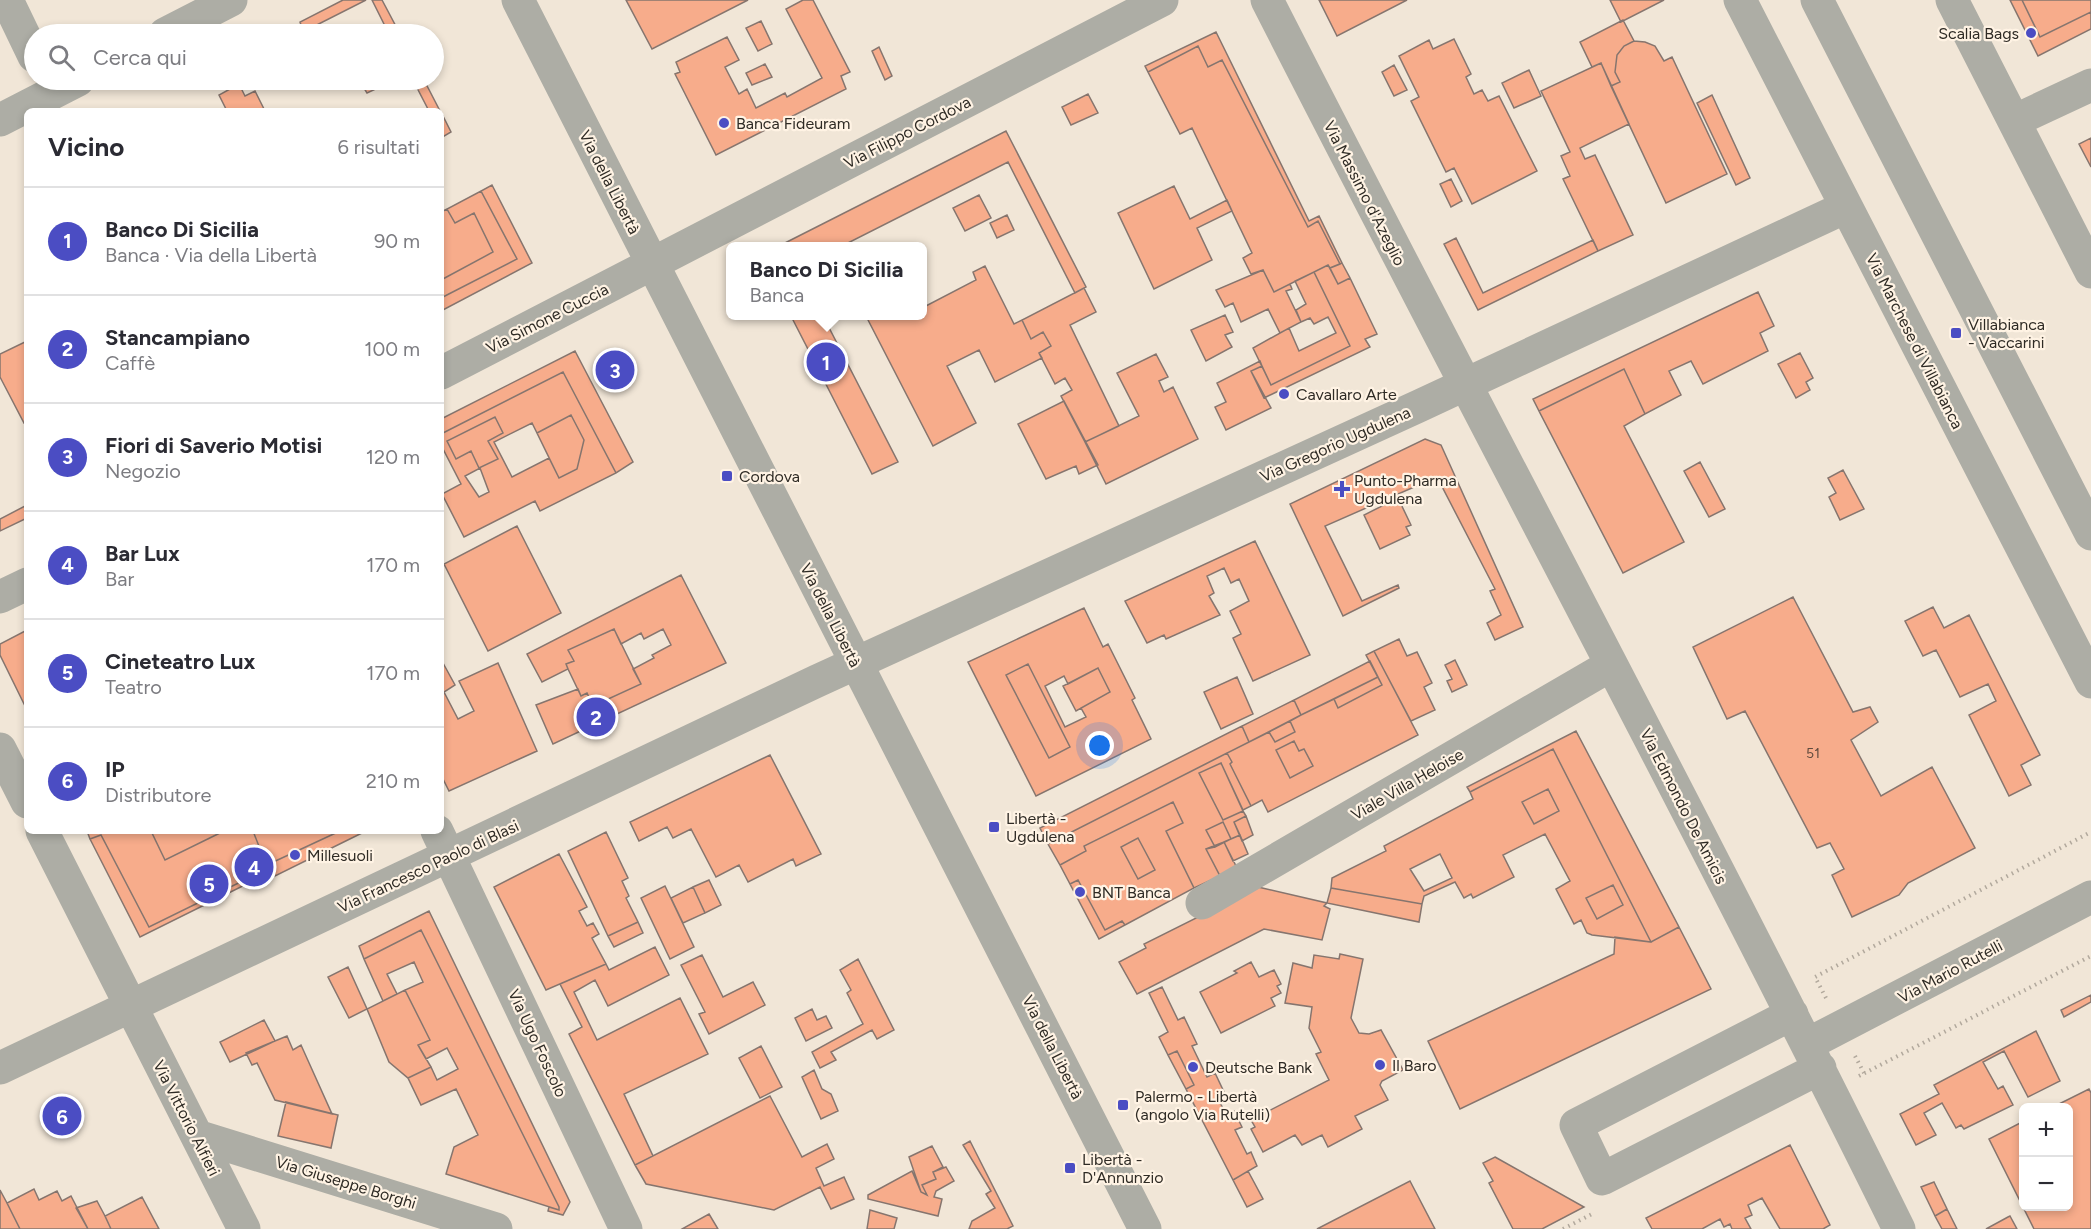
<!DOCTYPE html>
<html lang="it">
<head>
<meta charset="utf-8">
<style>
	body { margin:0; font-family:Figtree,sans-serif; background:#f7f7f7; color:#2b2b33 }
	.controls { position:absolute; right:18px; bottom:18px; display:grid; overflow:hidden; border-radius:9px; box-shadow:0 3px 9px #0003 }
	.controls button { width:54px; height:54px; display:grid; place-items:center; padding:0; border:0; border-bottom:2px solid #e1e1e2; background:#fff; color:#2b2b33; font:30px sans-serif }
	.you { position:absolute; left:1100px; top:746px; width:21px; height:21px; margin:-15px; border:4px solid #fff; border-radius:50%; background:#1a73e8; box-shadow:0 0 0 9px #1a73e833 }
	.badge { display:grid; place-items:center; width:39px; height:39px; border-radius:50%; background:#4b4dc3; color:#fff; font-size:20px; font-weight:700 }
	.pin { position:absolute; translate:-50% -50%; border:3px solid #fff; box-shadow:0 2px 6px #0006 }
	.popup { position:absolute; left:726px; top:242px; width:201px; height:78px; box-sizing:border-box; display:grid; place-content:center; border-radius:9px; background:#fff; filter:drop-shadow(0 2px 4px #0005); font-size:20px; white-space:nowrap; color:#7c7c81 }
	.popup b { font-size:22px; color:#2b2b33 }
	.popup::after { content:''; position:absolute; left:50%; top:100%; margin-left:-12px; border:12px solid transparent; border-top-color:#fff }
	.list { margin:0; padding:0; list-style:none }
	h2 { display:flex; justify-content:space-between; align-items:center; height:78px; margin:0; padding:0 24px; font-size:26px }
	h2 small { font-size:20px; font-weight:400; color:#7c7c81 }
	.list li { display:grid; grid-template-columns:39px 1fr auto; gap:18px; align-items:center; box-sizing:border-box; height:108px; padding:0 24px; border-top:2px solid #e1e1e2 }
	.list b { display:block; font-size:22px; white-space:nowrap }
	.list p { margin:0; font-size:20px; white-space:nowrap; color:#7c7c81 }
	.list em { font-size:20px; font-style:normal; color:#7c7c81 }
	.icon { flex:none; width:33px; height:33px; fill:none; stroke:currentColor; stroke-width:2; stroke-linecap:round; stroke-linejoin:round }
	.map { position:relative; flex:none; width:2091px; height:1229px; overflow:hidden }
	.search { position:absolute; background:#fff; box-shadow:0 3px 9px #0003; left:24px; top:24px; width:420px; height:66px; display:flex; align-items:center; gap:15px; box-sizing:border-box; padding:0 21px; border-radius:33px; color:#7c7c81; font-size:22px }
	.panel { position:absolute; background:#fff; box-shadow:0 3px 9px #0003; left:24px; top:108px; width:420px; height:726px; border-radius:9px }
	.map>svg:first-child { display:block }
</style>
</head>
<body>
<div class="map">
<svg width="2091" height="1229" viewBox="0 0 2091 1229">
	<rect width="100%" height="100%" fill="#f1e6d7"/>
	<path fill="#f7ac8b" stroke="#86756e" stroke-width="1.5" fill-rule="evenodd" d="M343 0H366L299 34H284L301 25 300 22Z
		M372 0H382L400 34H389Z
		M626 0H748L652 49Z
		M803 0H813L850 72 841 76 846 89 716 155 675 74 680 72 676 62 727 37 739 60 725 67 739 94 747 89 756 108 785 93 787 97 822 78 786 9Z
		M1319 0H1407L1337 36Z
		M1610 0H1664L1621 22Z
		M2010 0H2022L2040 37 2091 12V29L2038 56Z
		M2022 0H2091V12L2040 37Z
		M1623 20 1634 41 1624 46 1617 55 1615 72 1620 82 1611 86 1601 63 1592 67 1580 42Z
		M761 21 772 44 758 51 746 28Z
		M1216 32 1309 221 1319 216 1342 263 1340 264 1318 221 1308 227 1222 60 1208 67 1198 46 1148 72 1145 66Z
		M1454 39 1471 74 1466 77 1474 94 1482 90 1488 101 1499 96 1537 171 1472 204 1454 168 1446 172 1411 101 1419 97 1399 56 1429 40 1433 49Z
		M1634 41 1645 42 1655 46 1664 61 1672 57 1727 174 1666 203 1611 86 1620 82 1615 72 1617 55 1624 46Z
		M1198 46 1208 67 1222 60 1308 227 1318 221 1340 264 1330 268 1328 265 1274 292 1263 270 1251 274 1243 258 1252 253 1192 128 1180 134 1148 72Z
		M879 47 892 76 885 80 872 51Z
		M1601 63 1629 124 1580 148 1585 159 1595 155 1633 235 1598 251 1563 179 1570 176 1561 156 1570 152 1541 91Z
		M765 64 772 77 752 85 746 73Z
		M1394 65 1407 90 1394 96 1382 72Z
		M1529 70 1541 96 1514 108 1502 83Z
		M359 80H374L378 88 367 93Z
		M413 80H424L440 111H429Z
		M239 84 245 96 255 91 265 111H227L219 95Z
		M1088 94 1098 113 1071 125 1062 107Z
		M1712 95 1750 178 1736 185 1697 103Z
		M441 112 451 132 441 138Z
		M1006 131 1086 287 1075 293 1008 162 842 246H779Z
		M2091 138V167L2079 144Z
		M1451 179 1462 201 1451 207 1440 184Z
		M492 185 532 263 441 311V298L517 259 481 191Z
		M1174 186 1190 219 1227 200 1232 211 1197 228 1212 260 1154 289 1118 213Z
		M481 191 517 259 441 298V280L493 252 474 213 455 223 447 209Z
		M979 195 991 218 965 231 953 208Z
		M447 209 455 223 474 213 493 252 441 280V212Z
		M1007 215 1014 230 997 238 990 223Z
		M1456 238 1483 293 1593 240 1598 251 1478 310 1444 244Z
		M1342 263 1350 278 1338 284 1330 268Z
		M1328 265 1338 284 1350 278 1377 334 1365 339 1370 347 1264 398 1251 371 1262 366 1271 385 1350 346 1314 272Z
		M985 266 1014 324 1022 320 1031 339 1043 332 1051 346 1039 353 1042 358 995 382 979 350 947 366 976 423 933 446 866 316H922V308L976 280 973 272Z
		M1263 270 1274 292 1290 284 1292 289 1286 291 1301 322 1280 333 1268 309 1241 322 1233 303 1225 307 1216 290Z
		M1314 272 1350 346 1271 385 1253 348 1289 328 1299 351 1336 333 1328 317 1314 324 1310 318 1301 322 1296 310 1306 304 1295 281Z
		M1084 288 1096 312 1070 325 1119 426 1085 442 1061 396 1072 390 1065 378 1055 384 1039 353 1051 346 1043 332 1031 339 1022 320Z
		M1758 292 1774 326 1760 333 1768 351 1703 384 1691 361 1669 371 1681 395 1645 414 1624 369 1539 411 1533 399Z
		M1225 315 1233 332 1225 335 1232 347 1206 361 1191 330Z
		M791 316H823L898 462 872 474Z
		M27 341V422L24 423 0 377V354Z
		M575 351 633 462 616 473 563 372 441 434V419Z
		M1800 353 1813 378 1806 382 1810 390 1796 398 1778 364Z
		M1156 354 1168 377 1159 381 1164 392 1173 387 1198 439 1106 484 1085 442 1139 416 1117 373Z
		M1260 361 1262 366 1251 371 1271 408 1226 430 1215 407 1226 402 1217 383Z
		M1624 369 1645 414 1624 426 1684 542 1623 573 1539 411Z
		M563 372 616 473 540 511 535 501 464 537 442 494 461 484 441 445V434ZM571 415 584 440 577 469 559 478 549 458 512 477 494 442 532 423 537 433ZM495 417 503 433 488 441 498 459 479 468 471 451 456 459 447 441ZM480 468 489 492 479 497 465 476Z
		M1064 401 1098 465 1079 474 1076 466 1046 479 1018 424Z
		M571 415 584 440 577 469 559 478 537 433Z
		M495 417 503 433 488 441 498 459 479 468 471 451 456 459 447 441Z
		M1425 439 1441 445 1523 627 1495 640 1487 623 1501 615 1490 591 1495 589 1437 477 1325 526 1362 601 1398 585 1399 588 1343 616 1290 504Z
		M1700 462 1725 509 1709 517 1684 471Z
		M1843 470 1864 509 1840 520 1829 497 1836 493 1828 478Z
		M1398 498 1411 525 1406 527 1410 535 1380 549 1364 515Z
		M27 505V518L0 531V519Z
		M517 526 561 613 488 651 444 564Z
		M1255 541 1310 655 1253 681 1233 638 1241 634 1230 611 1249 601 1239 579 1231 583 1224 568 1207 576 1214 593 1209 596 1220 615 1166 639 1164 635 1147 643 1125 601Z
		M681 575 726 663 553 744 536 705 578 689 581 696 587 693 593 706 641 684 633 669 654 658 652 655 671 645 663 629 644 639 641 633 621 644 614 629 568 650 574 661 566 664 568 669 542 682 527 654Z
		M1793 597 1853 712 1870 707 1878 722 1851 740 1881 796 1932 767 1975 848 1908 883 1899 895 1852 917 1832 875 1844 869 1830 843 1817 848 1745 711 1727 719 1693 647Z
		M1933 607 1944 628 1969 615 2040 755 2021 765 2031 785 2009 796 1969 715 1996 701 1988 684 1960 697 1936 650 1923 656 1905 621Z
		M1084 608 1103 647 1108 644 1135 698 1132 700 1151 739 1036 796 968 662ZM1028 664 1070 747 1049 758 1006 675ZM1098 668 1110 692 1081 708 1086 717 1065 727 1045 686 1064 676 1068 684Z
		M614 629 641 684 593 706 587 693 581 696 568 669 566 664 574 661 568 650Z
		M27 630V710L0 655V644Z
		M1399 639 1407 656 1417 652 1432 683 1424 687 1435 710 1411 721 1374 651Z
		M1374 651 1418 735 1268 812 1262 800 1251 806 1230 764 1232 762 1227 753 1269 732 1275 742 1295 732 1290 721 1301 715 1334 699 1338 708 1382 685 1366 655ZM1294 741 1299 751 1304 749 1313 766 1290 778 1276 750Z
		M1455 660 1467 685 1452 692 1447 681 1452 679 1445 665Z
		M1370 661 1378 677 1301 715 1294 700Z
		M443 663 455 685 444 692 458 719 474 711 459 681 498 663 537 751 449 791 441 775V664Z
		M1028 664 1070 747 1049 758 1006 675Z
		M1098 668 1110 692 1076 711 1063 686Z
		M1237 677 1253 714 1221 729 1204 692Z
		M1378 677 1382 685 1338 708 1334 699Z
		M1294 700 1301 715 1249 742 1242 726Z
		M1290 721 1295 732 1275 742 1269 732Z
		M1242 726 1249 742 1048 844 1040 828Z
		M1576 731 1679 927 1651 942 1553 749 1470 792 1467 787Z
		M1294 741 1299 751 1304 749 1313 766 1290 778 1276 750Z
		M1553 749 1651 942 1592 935 1587 933 1581 920 1574 924 1556 889 1570 881 1545 834 1503 855 1514 877 1473 898 1471 894 1464 898 1455 882 1424 896 1422 904 1331 888 1332 878 1386 851 1384 846 1473 799 1470 792ZM1548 789 1559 811 1534 824 1522 802ZM1440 854 1452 878 1424 891 1410 869ZM1613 885 1623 905 1597 919 1586 898Z
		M1227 753 1232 762 1230 764 1251 806 1243 810 1221 763 1199 773 1223 820 1243 811 1246 816 1234 822 1240 835 1231 839 1223 822 1206 830 1215 847 1206 849 1220 876 1194 888 1166 831 1183 823 1173 802 1084 846 1086 851 1060 865 1048 844Z
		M770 755 821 854 796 866 793 859 748 882 739 865 716 877 691 829 673 838 667 827 639 841 630 822Z
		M1221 763 1243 811 1223 820 1199 773Z
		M1548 789 1559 811 1534 824 1522 802Z
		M1173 802 1183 823 1166 831 1194 888 1125 925 1122 921 1105 930 1078 880 1070 884 1060 865 1086 851 1084 846ZM1138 838 1155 870 1138 879 1121 847Z
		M1246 816 1253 835 1242 841 1234 822Z
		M1223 822 1231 839 1215 847 1206 830Z
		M87 831H151L165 860 224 831H253L262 854H264L271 867 149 927 101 835 90 839Z
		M151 831H224L165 860Z
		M253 831H340L269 864 264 854H262Z
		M340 831H366L275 876 273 871 140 937 90 839 101 835 149 927 271 867 269 864Z
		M606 832 628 878 622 881 629 896 626 898 638 922 608 936 568 851Z
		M1240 835 1248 854 1233 861 1224 842Z
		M1138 838 1155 870 1138 879 1121 847Z
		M1224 842 1237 868 1220 876 1206 849Z
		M559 854 587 907 579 911 587 926 593 923 599 934 592 938 606 964 546 990 494 887Z
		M709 880 721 905 705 913 693 887Z
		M1078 880 1105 930 1122 921 1125 925 1099 939 1070 884Z
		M1613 885 1623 905 1597 919 1586 898Z
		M665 886 694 947 670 959 641 898Z
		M693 887 705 913 683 923 671 898Z
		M1258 887 1327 903 1324 906 1330 909 1322 940 1264 929 1137 994 1119 962 1146 948 1144 944Z
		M1331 888 1422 904 1419 922 1327 903Z
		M429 911 570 1202 563 1215 548 1211 549 1207 559 1210V1207L421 930 364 959 359 946Z
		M638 922 643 933 614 947 608 936Z
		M1679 927 1711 989 1460 1109 1428 1041 1614 954 1615 937 1651 942Z
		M421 930 559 1207V1210L446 1174 454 1147 478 1135 456 1089 421 1105 408 1078 431 1067 437 1080 458 1069 447 1048 426 1059 418 1045 430 1040 405 990 423 982 414 962 387 974 397 994 383 1001 364 959Z
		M655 947 669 975 608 1006 595 980 574 992 597 1040 680 998 708 1054 624 1094 653 1156 635 1165 569 1034 582 1027 560 984 606 964 609 970Z
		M1340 954 1363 959 1351 1018 1359 1033 1369 1034 1381 1030 1403 1070 1382 1081 1380 1085 1388 1100 1355 1116 1362 1129 1328 1147 1322 1135 1302 1145 1295 1135 1263 1152 1251 1129 1255 1127 1251 1120 1329 1080 1316 1054 1321 1052 1309 1028 1312 1007 1285 1003 1293 963 1312 968 1314 955 1339 959Z
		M702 955 723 997 753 982 765 1005 709 1034 699 1014 705 1012 681 965Z
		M858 959 894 1030 877 1039 872 1030 831 1052 836 1060 820 1068 812 1052 863 1024 847 993 851 990 840 970Z
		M1251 962 1259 977 1274 970 1281 984 1277 986 1281 993 1271 998 1275 1006 1221 1033 1200 992 1237 973 1234 971Z
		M348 967 367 1009 349 1018 328 977Z
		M1162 987 1178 1020 1184 1017 1197 1044 1192 1046 1207 1077 1215 1073 1224 1092 1217 1096 1226 1115 1234 1111 1242 1127 1235 1130 1247 1154 1251 1152 1257 1166 1233 1180 1186 1089 1194 1085 1177 1051 1168 1055 1159 1037 1168 1032 1149 993Z
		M405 990 430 1040 418 1045 431 1067 408 1078 389 1062 367 1009Z
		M2091 995V1002L2064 1017 2061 1010Z
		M812 1009 817 1020 826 1016 832 1028 806 1041 795 1018Z
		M264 1020 275 1041 230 1062 220 1042Z
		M2036 1031 2060 1081 2028 1097 2004 1051 1983 1062 1998 1089 2003 1086 2013 1105 1964 1129 1961 1125 1956 1128 1942 1103 1924 1113 1936 1135 1916 1145 1900 1114 1939 1094 1934 1085Z
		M287 1036 293 1050 301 1045 332 1114 275 1100 257 1063 252 1065 246 1053Z
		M761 1046 782 1087 760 1098 739 1058Z
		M1177 1051 1194 1085 1186 1089 1168 1055Z
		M814 1070 822 1089 831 1094 838 1111 821 1119 802 1077Z
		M2089 1089 2091 1093V1229H2034L1989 1139 2024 1121V1206H2068V1108H2051Z
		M770 1096 802 1157 827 1144 834 1159 816 1168 824 1186 844 1177 854 1199 831 1209 820 1187 774 1210 646 1184 635 1165Z
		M286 1102 338 1115 331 1148 278 1136Z
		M970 1141 1013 1226 1007 1229H969L972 1221 995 1208 986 1194 991 1191 963 1145Z
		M1790 1145 1830 1225 1823 1229H1780L1762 1198 1748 1205 1752 1215 1745 1218 1751 1229H1732L1730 1224 1724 1227 1720 1219 1702 1229H1652L1646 1218Z
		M932 1146 943 1167 933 1172 936 1179 922 1185 927 1195 921 1192 909 1157Z
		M1495 1157 1584 1207 1542 1229H1513L1489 1183 1493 1181 1483 1163Z
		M946 1167 954 1181 936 1191 934 1197 942 1199 938 1216 868 1199V1195L912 1171 921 1192 927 1195 922 1185 936 1179 933 1172Z
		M1248 1171 1263 1199 1247 1207 1233 1180Z
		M1410 1181 1435 1229H1317Z
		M1934 1182 1947 1209 1935 1216 1921 1187Z
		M34 1189 39 1200 57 1191 62 1201 71 1196 88 1229H20L7 1203Z
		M0 1190 7 1203 20 1229H0Z
		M142 1197 159 1229H111L105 1216Z
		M97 1201 105 1216 111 1229H88L76 1208Z
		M1947 1209 1957 1229H1942L1935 1216Z
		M870 1210 897 1218 894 1229H867Z
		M709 1214 718 1229H682Z
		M2010 1216 2017 1229H1986L2008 1217Z"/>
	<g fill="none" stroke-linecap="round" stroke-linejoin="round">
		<path stroke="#b2a99d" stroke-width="4" stroke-dasharray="1.5 4.5" stroke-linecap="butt" d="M1826 998 1815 977 2091 832
			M1855 1056 1864 1073
			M1859 1076 2091 956
			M1563 1229 1594 1213"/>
		<path stroke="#adada5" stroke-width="33" d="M7 0 34 56
			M518 0 1145 1229
			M1267 0C1476 410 1695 816 1899 1229
			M1740 0 2091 682
			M1817 0 2091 534
			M1952 0 2091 272
			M165 34 231 0
			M0 120 78 80
			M2014 121 2091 85
			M441 373 1162 0
			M0 597 27 584
			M0 749 27 802
			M42 831 244 1229
			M437 831 626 1229
			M1202 903 1611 665
			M1792 1014 1576 1125 1602 1179 1820 1068
			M1808 1044 2091 897
			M0 1068 817 681 1419 406 1846 207
			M197 1136 496 1229"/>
	</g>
	<g fill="#4b4dc3" stroke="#fff3e4" stroke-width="2">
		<circle cx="2031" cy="33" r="6"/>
		<circle cx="724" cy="123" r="6"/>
		<rect x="1950" y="327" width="12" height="12" rx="3"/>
		<circle cx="1284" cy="394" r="6"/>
		<rect x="721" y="470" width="12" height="12" rx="3"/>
		<path d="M1339 480h6v6h6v6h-6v6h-6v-6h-6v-6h6z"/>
		<rect x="988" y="821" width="12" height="12" rx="3"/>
		<circle cx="295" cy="855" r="6"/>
		<circle cx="1080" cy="892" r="6"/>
		<circle cx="1380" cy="1065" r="6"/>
		<circle cx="1193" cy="1067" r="6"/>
		<rect x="1117" y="1099" width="12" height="12" rx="3"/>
		<rect x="1064" y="1162" width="12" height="12" rx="3"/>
	</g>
	<g text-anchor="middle" stroke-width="4.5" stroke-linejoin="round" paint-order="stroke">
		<g font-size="14" fill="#614b3e">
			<text x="1813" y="758">51</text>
		</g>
		<g font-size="16" fill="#2f2b25" stroke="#fff3e4" text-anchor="start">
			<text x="2019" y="39" text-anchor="end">Scalia Bags</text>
			<text x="736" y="129">Banca Fideuram</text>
			<text x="1968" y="330">Villabianca<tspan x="1968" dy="18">- Vaccarini</tspan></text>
			<text x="1296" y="400">Cavallaro Arte</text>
			<text x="739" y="482">Cordova</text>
			<text x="1354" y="486">Punto-Pharma<tspan x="1354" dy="18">Ugdulena</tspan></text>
			<text x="1006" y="824">Libertà -<tspan x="1006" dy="18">Ugdulena</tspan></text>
			<text x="307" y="861">Millesuoli</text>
			<text x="1092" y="898">BNT Banca</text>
			<text x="1392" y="1071">Il Baro</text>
			<text x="1205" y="1073">Deutsche Bank</text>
			<text x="1135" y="1102">Palermo - Libertà<tspan x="1135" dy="18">(angolo Via Rutelli)</tspan></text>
			<text x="1082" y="1165">Libertà -<tspan x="1082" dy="18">D'Annunzio</tspan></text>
		</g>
		<g font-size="16" fill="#2f2b25" stroke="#fff3e4">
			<text transform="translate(907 132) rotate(-27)" y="6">Via Filippo Cordova</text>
			<text transform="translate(610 182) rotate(63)" y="6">Via della Libertà</text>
			<text transform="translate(1365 193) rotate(63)" y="6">Via Massimo d'Azeglio</text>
			<text transform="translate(547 318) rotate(-27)" y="6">Via Simone Cuccia</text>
			<text transform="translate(1915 341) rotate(63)" y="6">Via Marchese di Villabianca</text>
			<text transform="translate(1335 444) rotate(-24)" y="6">Via Gregorio Ugdulena</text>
			<text transform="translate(831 615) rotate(63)" y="6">Via della Libertà</text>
			<text transform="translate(1407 784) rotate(-30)" y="6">Viale Villa Heloise</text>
			<text transform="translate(1684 806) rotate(63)" y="6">Via Edmondo De Amicis</text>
			<text transform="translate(428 866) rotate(-25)" y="6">Via Francesco Paolo di Blasi</text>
			<text transform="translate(1950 971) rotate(-28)" y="6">Via Mario Rutelli</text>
			<text transform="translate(538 1043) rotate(65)" y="6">Via Ugo Foscolo</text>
			<text transform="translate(1053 1047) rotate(63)" y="6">Via della Libertà</text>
			<text transform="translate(187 1118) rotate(63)" y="6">Via Vittorio Alfieri</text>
			<text transform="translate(346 1182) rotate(17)" y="6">Via Giuseppe Borghi</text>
		</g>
	</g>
</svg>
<div class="controls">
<button>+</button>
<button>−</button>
</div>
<div class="you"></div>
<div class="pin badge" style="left:826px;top:362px">1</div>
<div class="popup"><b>Banco Di Sicilia</b>Banca</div>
<div class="pin badge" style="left:596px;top:717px">2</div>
<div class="pin badge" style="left:615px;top:370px">3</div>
<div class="pin badge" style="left:254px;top:867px">4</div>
<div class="pin badge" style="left:209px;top:884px">5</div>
<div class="pin badge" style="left:62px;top:1116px">6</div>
<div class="search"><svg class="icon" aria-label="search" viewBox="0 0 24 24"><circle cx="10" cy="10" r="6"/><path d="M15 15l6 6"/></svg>Cerca qui</div>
<section class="panel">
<h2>Vicino<small>6 risultati</small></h2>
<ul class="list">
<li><span class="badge">1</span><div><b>Banco Di Sicilia</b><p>Banca · Via della Libertà</p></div><em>90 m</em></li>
<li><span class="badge">2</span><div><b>Stancampiano</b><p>Caffè</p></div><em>100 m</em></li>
<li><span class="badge">3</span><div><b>Fiori di Saverio Motisi</b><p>Negozio</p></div><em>120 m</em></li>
<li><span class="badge">4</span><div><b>Bar Lux</b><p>Bar</p></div><em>170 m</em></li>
<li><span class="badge">5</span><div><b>Cineteatro Lux</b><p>Teatro</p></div><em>170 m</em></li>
<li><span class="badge">6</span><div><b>IP</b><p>Distributore</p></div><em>210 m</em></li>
</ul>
</section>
</div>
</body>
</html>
